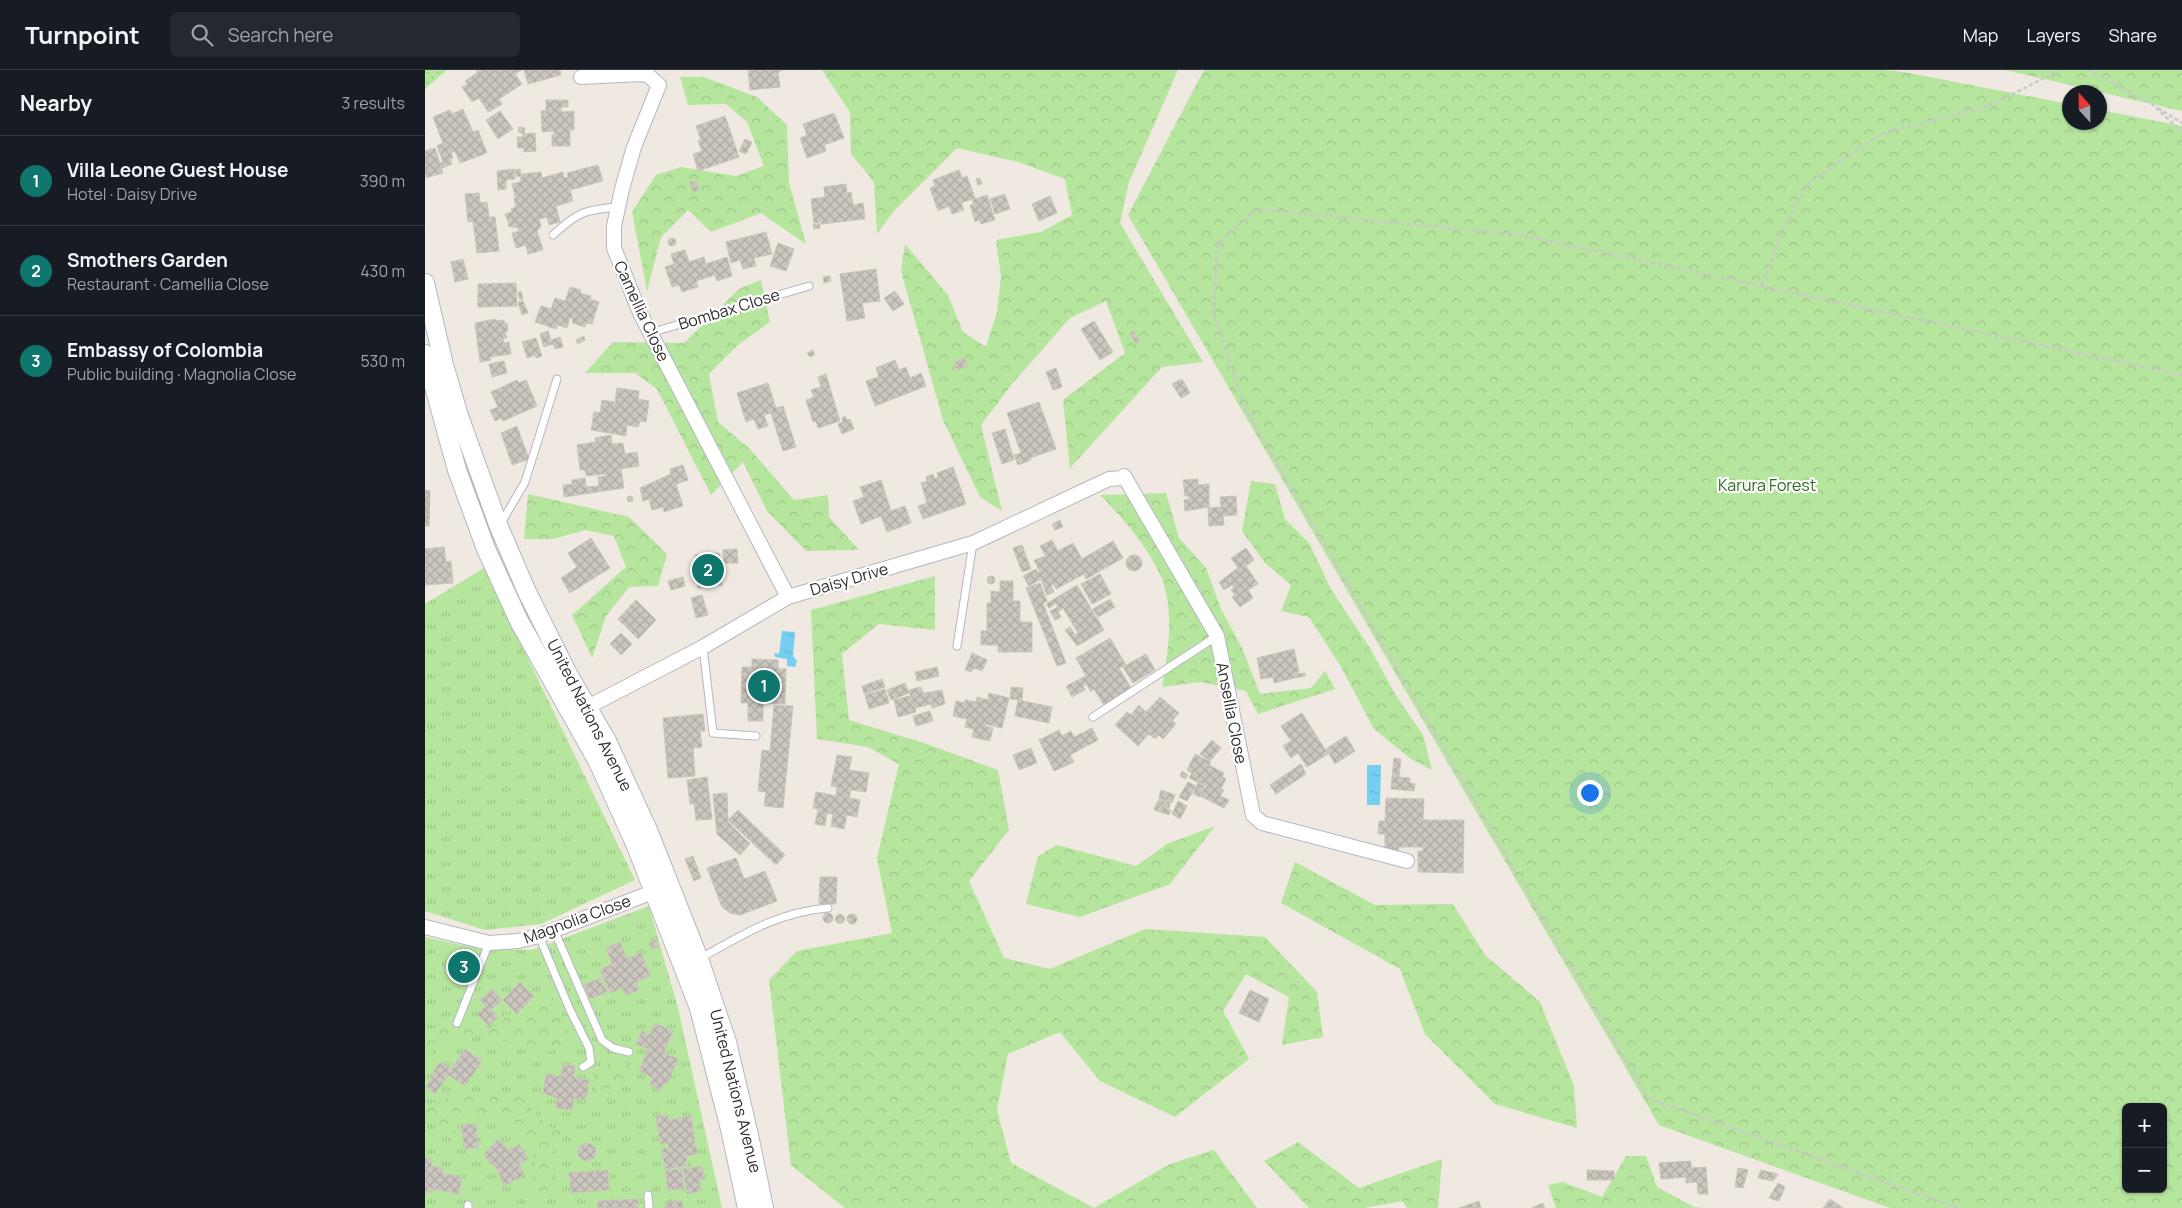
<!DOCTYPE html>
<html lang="en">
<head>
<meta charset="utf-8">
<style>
	body { margin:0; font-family:Manrope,sans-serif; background:#242831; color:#f1f3f6 }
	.controls { position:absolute; right:15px; bottom:15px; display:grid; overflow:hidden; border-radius:8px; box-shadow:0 1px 4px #0004 }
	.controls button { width:45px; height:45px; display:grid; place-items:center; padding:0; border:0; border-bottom:1px solid #363941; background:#171b24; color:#f1f3f6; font:25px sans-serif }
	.compass { position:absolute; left:1637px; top:15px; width:45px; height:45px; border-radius:50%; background:#171b24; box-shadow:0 1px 4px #0004; rotate:339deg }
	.you { position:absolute; left:1164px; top:722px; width:18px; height:18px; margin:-12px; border:4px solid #fff; border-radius:50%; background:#1a73e8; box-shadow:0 0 0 8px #1a73e833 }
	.badge { display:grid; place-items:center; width:32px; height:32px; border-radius:50%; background:#0f766e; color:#fff; font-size:16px; font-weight:700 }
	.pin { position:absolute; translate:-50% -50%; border:2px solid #fff; box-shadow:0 1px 5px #0006 }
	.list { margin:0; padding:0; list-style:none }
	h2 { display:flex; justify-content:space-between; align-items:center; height:65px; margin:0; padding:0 20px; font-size:21px }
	h2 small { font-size:16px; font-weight:400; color:#9ea1a6 }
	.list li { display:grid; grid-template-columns:32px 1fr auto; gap:15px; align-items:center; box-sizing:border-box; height:90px; padding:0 20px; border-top:1px solid #363941 }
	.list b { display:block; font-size:19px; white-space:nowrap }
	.list p { margin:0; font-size:16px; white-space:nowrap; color:#9ea1a6 }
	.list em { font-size:16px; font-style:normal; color:#9ea1a6 }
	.icon { flex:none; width:28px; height:28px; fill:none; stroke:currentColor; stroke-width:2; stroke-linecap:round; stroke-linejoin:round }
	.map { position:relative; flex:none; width:1757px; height:1138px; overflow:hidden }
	header { display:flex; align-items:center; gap:30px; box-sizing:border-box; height:70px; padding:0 25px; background:#171b24; border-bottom:1px solid #363941 }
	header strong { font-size:24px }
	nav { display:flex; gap:28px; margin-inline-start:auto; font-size:18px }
	.search { width:350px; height:45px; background:#242831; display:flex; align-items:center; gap:12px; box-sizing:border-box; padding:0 18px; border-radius:8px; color:#9ea1a6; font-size:19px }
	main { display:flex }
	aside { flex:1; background:#171b24 }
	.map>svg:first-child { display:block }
</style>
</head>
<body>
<header>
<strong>Turnpoint</strong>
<div class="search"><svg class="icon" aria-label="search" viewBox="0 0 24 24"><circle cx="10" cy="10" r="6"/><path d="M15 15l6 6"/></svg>Search here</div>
<nav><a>Map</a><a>Layers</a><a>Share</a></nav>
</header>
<main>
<aside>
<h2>Nearby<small>3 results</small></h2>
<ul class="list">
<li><span class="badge">1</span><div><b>Villa Leone Guest House</b><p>Hotel · Daisy Drive</p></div><em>390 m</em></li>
<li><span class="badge">2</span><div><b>Smothers Garden</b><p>Restaurant · Camellia Close</p></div><em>430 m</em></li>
<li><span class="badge">3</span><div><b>Embassy of Colombia</b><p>Public building · Magnolia Close</p></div><em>530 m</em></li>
</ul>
</aside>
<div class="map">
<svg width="1757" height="1138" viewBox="0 0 1757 1138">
	<defs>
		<pattern id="grass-tufts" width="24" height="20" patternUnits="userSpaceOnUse" patternTransform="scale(1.25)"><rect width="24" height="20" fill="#b6e59e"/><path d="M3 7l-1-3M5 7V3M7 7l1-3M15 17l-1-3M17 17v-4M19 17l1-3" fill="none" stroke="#9dc588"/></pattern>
		<pattern id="forest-crowns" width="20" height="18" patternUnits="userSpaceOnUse" patternTransform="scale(1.25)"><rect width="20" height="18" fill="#b6e59e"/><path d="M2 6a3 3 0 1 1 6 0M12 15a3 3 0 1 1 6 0" fill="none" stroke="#9dc588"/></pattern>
		<pattern id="garden-dots" width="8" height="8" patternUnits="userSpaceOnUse" patternTransform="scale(1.25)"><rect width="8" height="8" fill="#b6e59e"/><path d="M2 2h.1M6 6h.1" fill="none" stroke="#9dc588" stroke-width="1.8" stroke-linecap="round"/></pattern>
		<pattern id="water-ripples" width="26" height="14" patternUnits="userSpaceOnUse" patternTransform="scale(1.25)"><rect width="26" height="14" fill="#75cff0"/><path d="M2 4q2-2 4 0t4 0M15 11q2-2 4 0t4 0" fill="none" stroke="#66b2ce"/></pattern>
		<pattern id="building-cross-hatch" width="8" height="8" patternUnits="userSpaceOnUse" patternTransform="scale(1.25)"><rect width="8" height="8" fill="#cbc7bf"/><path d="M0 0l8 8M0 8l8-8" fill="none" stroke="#afaba4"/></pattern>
	</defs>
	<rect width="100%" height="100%" fill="#efe9e1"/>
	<path fill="url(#grass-tufts)" d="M59 498 210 810 116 854 60 860 0 841V534Z
		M224 836 253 938 297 1138H0V867L50 878 107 880Z"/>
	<path fill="url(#forest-crowns)" fill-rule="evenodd" d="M397 0H753L704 112 695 153 778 292 737 297 645 398 638 330 700 283 681 231 645 248 587 314 556 355 577 441 555 427 518 350 476 201 480 174 523 225 538 262 561 277 572 242 576 206 571 170 616 162 647 145 640 109 593 92 532 78 469 141 452 164 449 112 426 84 425 42Z
		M779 0H1459L1479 2 1644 34V52H1674L1675 40 1757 56V1138H1465L1234 1055 703 145ZM1701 1037H1738V1119H1701Z
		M1580 0H1757V41Z
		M255 7H279L332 27 362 55 364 113 381 174 336 143 286 162 263 140 236 167 222 221 207 142 231 105 256 97 311 106 339 96 322 52 301 34 263 35Z
		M336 210 345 252 313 275 284 304 293 352 325 379 369 430 403 425 404 447 434 480 381 481 342 441 318 392 286 425 232 319 210 303H160L188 272 259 273 314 219Z
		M826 411 850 414 860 449 884 473 907 521 945 578 970 624 998 665 1007 700 986 689 949 659 916 597 884 547 856 541 866 515 840 493 817 461Z
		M741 423 754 468 781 498 796 539 817 578 835 624 886 618 900 601 910 619 833 644 821 621 776 612 737 617C743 584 750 539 736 507 723 477 698 448 675 425Z
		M103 424 204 447 242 484 233 516 204 517 181 546 167 588 147 545 201 497 189 466 160 460 128 469H99Z
		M510 506V560L454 554 417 584 424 650 502 674 573 700 584 760 544 811 579 888 625 899 720 859 840 867 892 922 898 967 857 975 864 927 821 904 798 941 824 989 750 1047 675 1011 635 962 583 984 572 1040 586 1093 669 1138 745 1094 789 1080 832 1138H420L366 1095 344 910 372 881 467 863 452 788 474 694 443 677 392 669 386 540Z
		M790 756 745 814 655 847 601 834 613 786 632 775 711 796 742 774Z
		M870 792 950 835 1028 834 1060 885 1115 932 1149 1016 1152 1058 1070 1034 1000 964 975 899 856 833Z
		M126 923 148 973 121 983 93 973 51 966 8 974V981L0 997V959L17 958 45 952 59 960 77 954 81 943 94 950 109 932Z
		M194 987 206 997 200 1012 185 1019 173 1030 168 1004Z
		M69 1022H89L123 1056 142 1062C124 1080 125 1089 129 1113L120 1124 100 1122 109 1103V1084L76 1043 31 1050 30 1063 11 1057 0 1048 2 1035 26 1027Z
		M873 1072 934 1118 1017 1089 1013 1138H982L978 1131 939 1138H884L839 1091Z
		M1201 1086H1221L1232 1117 1269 1137 1280 1138H1131L1123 1115 1138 1112 1177 1127Z"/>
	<path fill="url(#garden-dots)" d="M0 0H22L0 19Z"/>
	<path fill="url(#water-ripples)" d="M357 561 370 562 368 586 372 591 370 597 362 596V589L350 587 349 583 354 584Z
		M942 695H956L955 735H942Z"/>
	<path fill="url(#building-cross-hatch)" stroke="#cbc5ba" d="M51 0H97L90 4 97 14 74 29 77 34 63 42 54 28 47 32 37 17 43 14 40 11 53 2Z
		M99 0H135L136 5 103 14Z
		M323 0H358L353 2 355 17 325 20Z
		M121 30H143V37H136V42L149 41V60H145V76H127V65H129V61L117 62 116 41H121Z
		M38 39 48 62 53 60 62 83 35 93 30 81 26 83 28 88 25 89 27 94 17 98 15 93 18 92 12 76 18 73 8 47 25 40 27 44Z
		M75 41 88 59 73 69 61 50Z
		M409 43 419 68 399 75 401 81 382 88 375 68 382 65 378 54Z
		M300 46 314 87 273 101 268 84 277 81 273 71 276 70 271 56Z
		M94 57 100 58 99 64 93 62Z
		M110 63 111 81 99 82V78H93L92 67H98V64Z
		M320 69 327 72 321 84 314 81Z
		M10 78 18 103 0 108V81Z
		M173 95 178 111 145 120 148 131 131 136 135 152 124 155 122 147 114 149 116 156 112 161 118 180 103 184 101 175 91 178 87 163 94 161 93 158 83 156 84 154 80 144 87 142 86 139 91 137 89 128 94 127 90 126 87 114 95 112 97 104 116 102 117 108 138 102 139 108 143 107 142 103Z
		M89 99 90 109 81 110V119L73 120 72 101Z
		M95 99 96 106 92 107 90 100Z
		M534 100 537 108 542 106 550 128 536 133 539 140 527 144 524 136 513 141 505 118 510 116 508 110Z
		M555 108 557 114 553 115 551 109Z
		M271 111 274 120 268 122 265 112Z
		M421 114 422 123 426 122 428 135 438 133 440 149 396 154V152L389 153 386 129 400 127 399 117Z
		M54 123 55 133 62 132 64 147H70L74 181 52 183 48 151 43 152 40 124Z
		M580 124 585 139 570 144 565 129Z
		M562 125 570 150 556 154 554 150 550 152 545 135 549 134 547 130Z
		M625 126 632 143 614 151 607 134Z
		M388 154H395V158L389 159Z
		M341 162 347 184 329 188 331 196 318 199 315 190 306 193 301 172Z
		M243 172a4 4 0 1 1 8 0a4 4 0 1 1-8 0Z
		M353 173 369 179 361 201 345 196Z
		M260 180 264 192 279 187 281 194 302 187 307 206 292 211 290 205 271 211 273 217 257 222 254 215 247 217 240 197 249 194 246 184Z
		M38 189 43 209 30 212 26 192Z
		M451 199 455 231 437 233 440 248 422 251 415 204Z
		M405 206 406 211 399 213 398 207Z
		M91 213 92 236 53 237V214Z
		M145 217 156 220 155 223 166 226 165 229 174 232 167 254 161 253 160 257 147 253 148 248H145L142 258 133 255 131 259 110 252 116 236 126 239 130 228 140 231Z
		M96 221 98 229 95 230 93 222Z
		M470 221 479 234 468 241 459 228Z
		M98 231 103 243 97 245 93 232Z
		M70 249 71 251 79 250 80 254 82 253 83 261 80 262 82 268H78L79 273 84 272 86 284 65 287 66 290 55 292 50 253Z
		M669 251 688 282 675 290 656 259Z
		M123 261 126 270 135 267 138 277 130 279 128 274 119 277 115 264Z
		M709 261 715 271 711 273 705 263Z
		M159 266 160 270 153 274 151 270Z
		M111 268 117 286 111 288 110 285 102 288 97 272Z
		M388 280 390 285 385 287 382 283Z
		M539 288 543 296 532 300 529 293Z
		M470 290 474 300 481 297 485 308 496 303 501 316 450 336 441 311 454 307 451 298Z
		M79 291 82 303 67 307 64 294Z
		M631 298 637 317 628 320 621 302Z
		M401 304 415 351 393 358 391 351 388 352 381 330 389 327 386 320 396 317 393 307Z
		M757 309 765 323 756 328 747 314Z
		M92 310 94 313 101 310 112 336 78 351 77 348 70 351 65 340 73 337 66 322Z
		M343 313 351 338 358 336 371 377 358 381 346 343 339 345 343 356 333 359 329 349 321 352 312 323Z
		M192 318 214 321 213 329 224 331 221 352 215 351 213 357 202 355 201 366 166 360 169 342 175 343 177 330 190 332Z
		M614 332 631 379 605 388 606 390 593 395 589 385 596 383 582 343Z
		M420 346 422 350 425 349 429 359 417 364 413 354 418 352 417 348Z
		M92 356 104 389 87 395 76 363Z
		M580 359 589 390 577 394 567 363Z
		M186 365 187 374 198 373 200 384 212 382 214 396 196 399 199 418 139 427 138 415 147 414V410L160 408 161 417 174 416 173 407 181 406 180 404 161 406 160 400H155L152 375 171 372 170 368Z
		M258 395 263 410 251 414 258 436 239 442 238 437 227 440 224 429 218 431 215 418 246 404 245 399Z
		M528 397 541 434 498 449 493 436 502 433 496 413 502 411 501 407 508 404 510 409 513 407 512 403Z
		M773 409V415L784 414V437L760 441 759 430 764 429V426H760L758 410Z
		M456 410 466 441 480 436 486 453 462 462 456 446 436 454 428 431 439 427 435 417Z
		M0 420 5 421 4 456H0Z
		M202 429a3 3 0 1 1 6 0a3 3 0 1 1-6 0Z
		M811 426 812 445 798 446 799 455 784 456 783 438 796 437 795 427Z
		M635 450 638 457 630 460 627 454Z
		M166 468 185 498 145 523 136 508 152 497 143 483Z
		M627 470 633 481 648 473 657 489 688 471 698 488 661 509 659 504 631 519 629 514 626 515 629 522 622 525 616 509 604 516 598 506 611 499 613 503 615 502 609 490 621 486 615 476Z
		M597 475 606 499 597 502 588 478Z
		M19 477 21 492 26 491 28 513 0 515V479Z
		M821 478 829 490 821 496 833 514 823 520 828 528 815 537 807 527 810 525 806 520 809 518 807 515 799 520 794 512 813 498 806 488Z
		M312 479 313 493H299L298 480Z
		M294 483 297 515 273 518 270 485Z
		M701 493a8 8 0 1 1 16 0a8 8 0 1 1-16 0Z
		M675 504 686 524 667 534 656 514Z
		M562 510a4 4 0 1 1 8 0a4 4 0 1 1-8 0Z
		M258 507 260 516 246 520 243 511Z
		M575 511H588V531H595V552H607V582H573V575H556V561H562V533H566V521L575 522Z
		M615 513 622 531 618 533 641 593 632 596 601 518Z
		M652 515 679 560 652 576 640 560 645 557 650 565 653 563 638 538 633 542 636 547 630 550 625 541 633 537 631 533 624 538 621 534Z
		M277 525 283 545 271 548 266 528Z
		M685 529 690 537 673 547 668 539Z
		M211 530 231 550 213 569 193 549Z
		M196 563 207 574 196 585 185 574Z
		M685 568 701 595 694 598 706 618 679 635 669 619 666 622 661 614 658 616 660 620 647 627 641 616 661 606 651 588Z
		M869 579 874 602 869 603 870 608 849 613 848 607 836 609 832 588Z
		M547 583 562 590 557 601 549 598 546 602 540 600Z
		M721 584 730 600 708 613 698 597Z
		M327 589 353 590V599H361L360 634 338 633V651H323V633H316L317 597H327Z
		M512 597 514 606 492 611 490 602Z
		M880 603V606L870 608V604Z
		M457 609 460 617 439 624 437 616Z
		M480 613 484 623 466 630 462 620Z
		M496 617 498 623 505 622 508 634 506 622 517 620 520 634 507 638 506 634 490 638 491 642 473 647 469 630 484 626 488 636 484 620Z
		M586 617 598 618 597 630 585 629Z
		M460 619 464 633 444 639 440 625Z
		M564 623 584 628 577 658 560 654V656L568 658 565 671 547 667 549 659 540 657 542 649 528 646 531 631 539 633 540 630 551 632 552 627 563 630Z
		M735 627 754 643 747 651 751 654 738 669 734 665 730 669 724 664 713 676 690 655 702 642 706 645 714 635 721 642Z
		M593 630 627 637 624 653 590 646Z
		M349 635 368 636 358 738 339 736 341 722 333 721 337 680 345 681Z
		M505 641 508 651 491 656 488 646Z
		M877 643 903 684 882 697 873 683 866 688 858 676 866 671 856 656Z
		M278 644 280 661H275L277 677 268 678 270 706 243 708 238 648Z
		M667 658 673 670 645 685 649 692 629 701 614 670 634 660 637 666 646 661 649 667Z
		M921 666 930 681 910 694 901 679Z
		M787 670 796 678 785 691 775 684Z
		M606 678 612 693 594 700 588 685Z
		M770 684 786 692 784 695 799 703 797 707 801 709 796 719 799 720 795 726 804 730 799 738 775 726 781 716 764 708 767 703 762 700Z
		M412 685 427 687 424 700 444 703 441 722 426 720 424 728 411 726 412 717 406 716Z
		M969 688 976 689 974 707 985 708V713L990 714 989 721 966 719Z
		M876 694 881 704 851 724 845 715Z
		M757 701 763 705 760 709 755 706Z
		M282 707 287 749 271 750 269 733 265 734 262 710Z
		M763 712 771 716 762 731 754 727Z
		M773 713 779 716 775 727 768 724Z
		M736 720 750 725 747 733 734 728Z
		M391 722 435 730 432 747 422 745 419 759 406 756 408 744 402 743 400 756 390 754 393 739 388 738Z
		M302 723 303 752 325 774 315 785 292 764 288 724Z
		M961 728 999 729 998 750H1039L1038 803 993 802V781H998V777H974L973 782H960V764H953L954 751H960Z
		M734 729 745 733 744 738 732 734Z
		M753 731 762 736 755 749 747 744Z
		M731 734 746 740 744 745 729 740Z
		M313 740 360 785 351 795 303 750Z
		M268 786 276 808 269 811 260 789Z
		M311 788 319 809 340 801 352 831 315 845 305 843 297 837 282 798Z
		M395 807H412L411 834H394Z
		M398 848a5 5 0 1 1 10 0a5 5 0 1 1-10 0Z
		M422 849a5 5 0 1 1 10 0a5 5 0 1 1-10 0Z
		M410.5 849a4.5 4.5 0 1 1 9 0a4.5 4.5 0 1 1-9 0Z
		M231 870 234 877 227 879 224 873Z
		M195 872 202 888 216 883 225 906 211 912 214 920 201 925 198 918 185 923 175 900 187 894 181 878Z
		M33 882 40 884 38 892 31 890Z
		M175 908 182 922 165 929 159 915Z
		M95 912 109 926 92 944 78 930Z
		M67 919 77 930 66 940 73 947 64 956 52 944 61 936 55 930Z
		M825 920 844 929 834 952 814 943Z
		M230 953 248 961 239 983 253 989 242 1014 239 1013 236 1020 225 1015 228 1008 214 1001 223 979 211 974 217 961 225 965Z
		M40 979 57 991 40 1016 23 1005 10 1024 1 1017 7 1009 5 1007 15 992 26 999Z
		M138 994 150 996 149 1008 164 1010 161 1029H149L147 1040 131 1038 132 1028 118 1023 121 1004 136 1006Z
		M243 1045V1050L266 1046 272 1084 261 1086 262 1096 240 1099 237 1079 244 1078 243 1073 235 1074 231 1046Z
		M51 1054 53 1078 39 1079 37 1055Z
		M73 1069 84 1081 94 1074 103 1089 94 1094 99 1105 79 1116 72 1099 58 1085Z
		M153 1082a9 9 0 1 1 18 0a9 9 0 1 1-18 0Z
		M0 1088 7 1090 6 1096 18 1098 17 1103 37 1107 34 1124 8 1119 7 1123 0 1121Z
		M1266 1091V1098L1281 1097 1283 1124H1273L1272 1112 1261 1113V1107L1236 1109 1234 1093Z
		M277 1096 279 1109 274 1110 276 1121 262 1124 258 1099Z
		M1313 1098 1323 1100 1318 1118 1310 1117Z
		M256 1099 259 1118 243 1121 240 1101Z
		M183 1100 184 1120 146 1123 144 1103Z
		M1162 1100 1189 1101V1110H1162Z
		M1336 1100 1353 1104 1348 1111 1333 1108Z
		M1353 1113 1360 1117 1354 1131 1344 1128Z
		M213 1129V1138H173V1131Z
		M1405 1129 1418 1138H1398Z
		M257 1131 258 1138H240V1132Z
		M1054 1131 1056 1138H1034Z
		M1118 1133 1120 1138H1107Z"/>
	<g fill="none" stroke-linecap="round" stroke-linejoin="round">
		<g stroke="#b4b7c1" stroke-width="9">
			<path id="service" d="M128 165C153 142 159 140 193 137
				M225 263 384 216
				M75 455 100 412 132 309
				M532 576 548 473
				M278 577 288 663 331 666
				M668 647 792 566
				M129 860 177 970 188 978 204 982
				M114 866 145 940 164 978 166 992 158 997
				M274 889C317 865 353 842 403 838
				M32 953 64 873
				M223 1125 224 1138
				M43 1135V1138"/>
		</g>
		<g stroke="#b4b7c1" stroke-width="16">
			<path id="minor" d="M156 7 215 4 224 6 234 15 209 77 197 119 189 156V178L215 243 363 527
				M155 641 278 577 363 527 548 473 684 409 698 408 699 406 792 566 828 745 837 753 982 791
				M0 857 64 873 93 871 114 866 238 818"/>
		</g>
		<g stroke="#b4b7c1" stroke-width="20">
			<path id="tertiary" d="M0 213 19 295 34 346 74 457 102 522 142 602 182 671 223 760 274 889 302 972 324 1065 339 1138
				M0 284 32 400 61 479 94 551 173 692 211 776 274 938 305 1059 322 1138"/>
		</g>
		<path stroke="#c9c9c9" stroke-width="2.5" stroke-dasharray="4 2.5" stroke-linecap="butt" d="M1663 0 1727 34 1757 62
			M1733 38 1757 53
			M1337 216 1358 160 1384 112 1458 63 1564 36 1635 0
			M1533 1138 1223 1028 819 337 789 244 792 174 832 139 1095 165 1757 305"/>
		<use href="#service" stroke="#fff" stroke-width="7"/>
		<use href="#minor" stroke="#fff" stroke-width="14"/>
		<use href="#tertiary" stroke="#fff" stroke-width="18"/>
	</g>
	<g text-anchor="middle" stroke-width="4.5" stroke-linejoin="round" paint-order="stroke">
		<g font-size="16" fill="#2e2e2e" stroke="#fff">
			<text transform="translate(304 239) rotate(-17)" y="6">Bombax Close</text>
			<text transform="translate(217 241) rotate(65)" y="6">Camellia Close</text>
			<text transform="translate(424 509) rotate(-16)" y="6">Daisy Drive</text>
			<text transform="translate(807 643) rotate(79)" y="6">Ansellia Close</text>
			<text transform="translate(165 645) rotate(63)" y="6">United Nations Avenue</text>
			<text transform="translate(152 849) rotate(-20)" y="6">Magnolia Close</text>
			<text transform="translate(311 1021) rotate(76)" y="6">United Nations Avenue</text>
		</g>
		<g font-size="16" fill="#2c6e1b" stroke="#fff">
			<text x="1342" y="421">Karura Forest</text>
		</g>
	</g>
</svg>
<div class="controls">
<button>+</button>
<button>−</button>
</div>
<svg class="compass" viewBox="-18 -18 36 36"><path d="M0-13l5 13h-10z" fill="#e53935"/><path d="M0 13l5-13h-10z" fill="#9ea1a6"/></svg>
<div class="you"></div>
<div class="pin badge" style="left:339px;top:616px">1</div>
<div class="pin badge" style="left:283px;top:500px">2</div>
<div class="pin badge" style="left:39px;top:897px">3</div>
</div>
</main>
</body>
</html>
